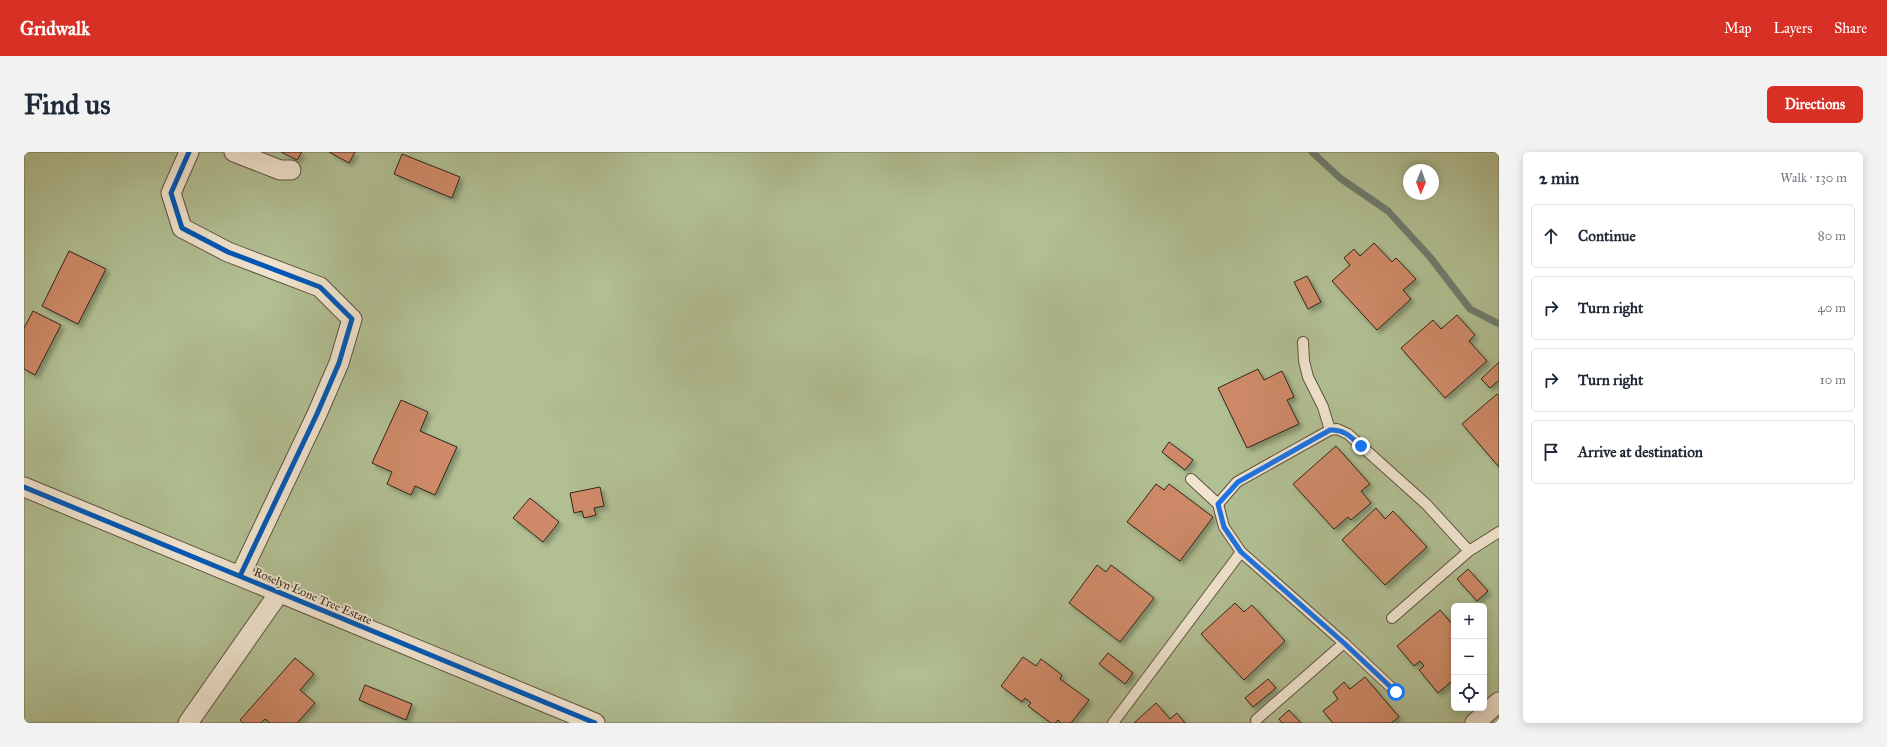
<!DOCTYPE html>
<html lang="en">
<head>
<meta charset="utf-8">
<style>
	body { margin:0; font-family:"IM FELL Great Primer",serif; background:#f2f2f3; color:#1f2937 }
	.controls { position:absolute; right:12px; bottom:12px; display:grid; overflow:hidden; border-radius:6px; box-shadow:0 2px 10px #0003 }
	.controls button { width:36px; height:36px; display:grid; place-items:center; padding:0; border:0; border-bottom:1px solid #e0e1e3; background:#fff; color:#1f2937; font:20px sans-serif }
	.compass { position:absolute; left:1379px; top:12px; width:36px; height:36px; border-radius:50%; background:#fff; box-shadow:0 2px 10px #0003; rotate:181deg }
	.stop { position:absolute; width:12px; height:12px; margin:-9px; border:3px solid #1a73e8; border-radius:50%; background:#fff }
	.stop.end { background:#1a73e8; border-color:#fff; box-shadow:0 1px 4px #0008 }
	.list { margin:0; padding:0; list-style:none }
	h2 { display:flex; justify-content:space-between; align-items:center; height:52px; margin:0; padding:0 16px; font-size:17px }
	h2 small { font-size:13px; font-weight:400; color:#747a83 }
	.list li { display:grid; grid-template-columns:26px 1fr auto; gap:12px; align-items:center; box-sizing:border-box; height:64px; margin:0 8px 8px; padding:0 8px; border:1px solid #e0e1e3; border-radius:6px }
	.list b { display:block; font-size:15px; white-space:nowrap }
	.list em { font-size:13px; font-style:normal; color:#747a83 }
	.icon { flex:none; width:22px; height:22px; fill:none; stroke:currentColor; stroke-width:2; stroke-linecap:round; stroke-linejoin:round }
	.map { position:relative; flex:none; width:1475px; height:571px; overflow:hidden; border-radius:6px }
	header { display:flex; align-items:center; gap:24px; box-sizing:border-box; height:56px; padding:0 20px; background:#d93025; color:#fff }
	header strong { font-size:19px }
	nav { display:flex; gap:22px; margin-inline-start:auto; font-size:14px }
	.intro { display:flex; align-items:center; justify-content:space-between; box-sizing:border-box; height:96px; padding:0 24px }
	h1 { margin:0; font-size:28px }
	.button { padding:10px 18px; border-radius:6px; background:#d93025; color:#fff; font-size:14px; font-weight:700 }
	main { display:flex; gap:24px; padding:0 24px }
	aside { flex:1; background:#fff; border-radius:6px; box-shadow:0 2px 10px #0003 }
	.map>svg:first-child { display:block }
</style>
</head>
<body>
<header>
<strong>Gridwalk</strong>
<nav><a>Map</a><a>Layers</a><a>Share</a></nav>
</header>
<div class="intro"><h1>Find us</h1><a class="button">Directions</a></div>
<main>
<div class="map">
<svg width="1475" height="571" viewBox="0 0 1475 571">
	<defs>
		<filter id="shadow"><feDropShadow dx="3.5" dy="3.5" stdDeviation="2" flood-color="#0004"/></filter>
	</defs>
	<rect width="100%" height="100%" fill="#ead7b6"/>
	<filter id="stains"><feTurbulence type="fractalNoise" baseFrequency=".005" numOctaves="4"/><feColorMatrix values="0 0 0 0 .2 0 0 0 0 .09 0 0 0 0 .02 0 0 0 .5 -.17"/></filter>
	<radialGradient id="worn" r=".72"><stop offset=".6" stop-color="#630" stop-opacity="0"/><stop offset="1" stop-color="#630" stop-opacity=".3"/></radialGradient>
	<path fill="#b1bf93" stroke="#717256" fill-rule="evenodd" d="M0 0H1475V571H0ZM1385 18H1409V42H1385ZM1430 454H1460V556H1430Z"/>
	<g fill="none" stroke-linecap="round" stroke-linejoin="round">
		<path stroke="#6f7e6f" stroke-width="7" d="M1288 0 1316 26 1364 59 1406 105 1446 157 1475 172"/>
	</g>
	<path fill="#ce8a67" stroke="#312519" filter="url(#shadow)" d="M257 0H278L273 8Z
		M305 0H331L325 11Z
		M378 2 436 25 428 46 370 22Z
		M1350 91 1368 110 1372 106 1392 127 1379 138 1387 147 1353 178 1308 129 1326 113 1320 106 1330 97 1336 104Z
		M45 99 82 117 54 172 18 154Z
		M1283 124 1297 150 1284 157 1270 130Z
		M9 159 37 173 11 223 0 217V176Z
		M1433 163 1451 183 1445 189 1463 209 1421 246 1377 196 1409 168 1417 177Z
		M1475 210V228L1466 236 1457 227Z
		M1234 217 1240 228 1258 219 1270 245 1263 248 1275 272 1223 296 1194 236Z
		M1473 242 1475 244V315L1438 272Z
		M377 248 404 260 396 279 433 295 411 343 391 334 387 343 363 332 368 320 348 311Z
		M1145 290 1169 308 1161 318 1138 300Z
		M1312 294 1346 332 1337 339 1347 351 1327 368 1324 365 1310 377 1269 332Z
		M1132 332 1140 338 1145 332 1189 365 1156 409 1103 370Z
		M576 335 580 354 570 356 572 363 560 366 558 359 550 361 546 341Z
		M506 346 535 370 519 390 489 366Z
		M1352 356 1361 367 1369 359 1403 395 1361 433 1318 388Z
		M1073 413 1082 420 1087 413 1130 446 1096 490 1045 451Z
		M1444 417 1464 439 1453 449 1433 427Z
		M1211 451 1220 460 1228 453 1261 489 1220 528 1177 482Z
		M1416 458 1430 474V532L1428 529 1414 541 1395 518 1400 514 1396 509 1390 514 1373 494Z
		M1084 501 1109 521 1101 532 1075 512Z
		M999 505 1012 514 1017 507 1038 523 1036 527 1065 548 1047 571H1037L1034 568 1031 571H1027L1004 554 1007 551 1001 546 998 550 977 534Z
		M271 506 290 522 276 538 291 551 273 571H246L241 567 237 571H219L216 568Z
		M1341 525 1375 565 1367 571H1309L1299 559 1314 547 1309 540 1320 530 1326 537Z
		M1244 527 1252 536 1229 555 1221 546Z
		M341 533 388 552 382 568 335 548Z
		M1132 551 1146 567 1153 561 1161 571H1110Z
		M1265 558 1277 571H1258L1255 567Z"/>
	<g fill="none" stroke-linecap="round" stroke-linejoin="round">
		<g stroke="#5f5240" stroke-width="12">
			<path id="lane" d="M1279 190 1280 209 1284 225 1299 255 1306 278
				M1167 327 1194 352
				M1368 466 1445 399
				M1372 540 1320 491 1217 400 1200 375 1194 352 1213 330 1306 278 1313 277 1324 282 1402 352 1445 399 1475 380
				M1232 568 1320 491
				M1089 571 1217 400"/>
		</g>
		<g stroke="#5f5240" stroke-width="21">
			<path id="street" d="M165 0 147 41 158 76 204 100 296 135 328 167 315 211 293 262 216 424
				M210 0 256 18H267
				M0 335 571 571
				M164 571 255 441
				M1451 571 1475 550"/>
		</g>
		<use href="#lane" stroke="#f1e5d0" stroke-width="10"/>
		<use href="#street" stroke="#f1e5d0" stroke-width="19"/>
		<g stroke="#f1e5d0" stroke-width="8">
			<path id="cycleway" d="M165 0 147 41 158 76 204 100 296 135 328 167 315 211 293 262 216 424
				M0 335 571 571"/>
		</g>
		<use href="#cycleway" stroke="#0057b8" stroke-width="5"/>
	</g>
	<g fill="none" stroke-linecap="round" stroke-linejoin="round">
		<path stroke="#1a73e8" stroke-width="5" d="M1337 294C1327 285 1320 277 1306 278L1214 330 1194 352 1200 375 1217 400 1320 491 1372 540"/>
	</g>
	<g text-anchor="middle" stroke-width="3.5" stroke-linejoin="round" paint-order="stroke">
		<g font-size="12" fill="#312519" stroke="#f1e5d0">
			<text transform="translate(289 444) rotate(23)" y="4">Roselyn Lone Tree Estate</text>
		</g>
	</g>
	<rect width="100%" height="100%" filter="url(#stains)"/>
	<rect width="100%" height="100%" fill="url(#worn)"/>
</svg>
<div class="controls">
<button>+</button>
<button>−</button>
<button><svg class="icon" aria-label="locate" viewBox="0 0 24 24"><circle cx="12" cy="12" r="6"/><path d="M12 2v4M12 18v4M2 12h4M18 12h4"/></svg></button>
</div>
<svg class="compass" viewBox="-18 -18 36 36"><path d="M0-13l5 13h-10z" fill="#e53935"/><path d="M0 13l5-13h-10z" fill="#747a83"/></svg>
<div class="stop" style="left:1372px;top:540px"></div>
<div class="stop end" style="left:1337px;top:294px"></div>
</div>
<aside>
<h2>2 min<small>Walk · 130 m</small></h2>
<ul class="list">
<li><svg class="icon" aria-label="ahead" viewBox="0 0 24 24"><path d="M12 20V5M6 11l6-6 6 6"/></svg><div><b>Continue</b></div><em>80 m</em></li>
<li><svg class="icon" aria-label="right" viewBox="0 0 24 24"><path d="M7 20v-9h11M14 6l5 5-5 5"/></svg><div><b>Turn right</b></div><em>40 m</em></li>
<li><svg class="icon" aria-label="right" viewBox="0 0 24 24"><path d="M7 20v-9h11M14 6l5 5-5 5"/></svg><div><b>Turn right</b></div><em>10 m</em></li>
<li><svg class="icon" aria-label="arrive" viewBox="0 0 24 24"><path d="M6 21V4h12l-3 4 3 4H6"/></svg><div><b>Arrive at destination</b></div></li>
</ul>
</aside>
</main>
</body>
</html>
